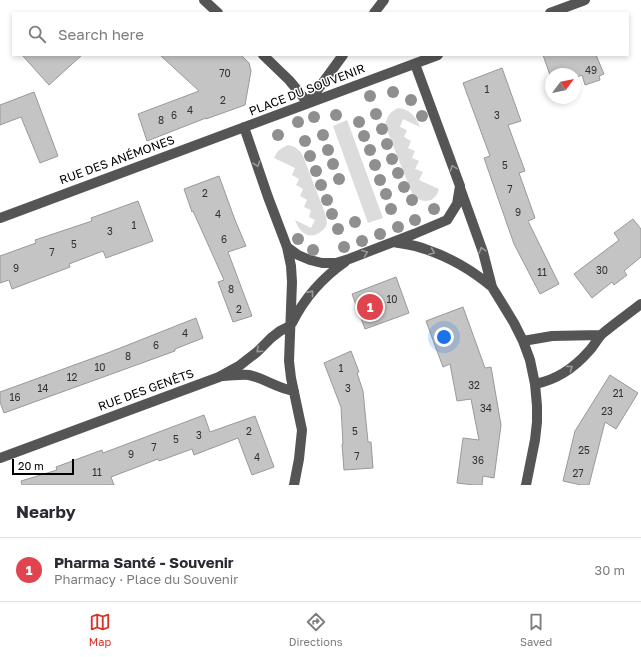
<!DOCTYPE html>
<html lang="en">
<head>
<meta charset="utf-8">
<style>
	body { margin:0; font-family:"Golos Text",sans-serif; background:#f7f7f7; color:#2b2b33 }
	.compass { position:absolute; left:545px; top:68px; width:36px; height:36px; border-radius:50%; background:#fff; box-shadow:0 2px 6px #0003; rotate:58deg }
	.scale { position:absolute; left:12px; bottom:10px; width:62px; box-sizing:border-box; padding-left:4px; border:2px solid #000; border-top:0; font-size:11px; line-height:14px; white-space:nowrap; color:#000; -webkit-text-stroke:3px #fff; paint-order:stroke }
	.you { position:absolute; left:444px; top:337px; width:14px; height:14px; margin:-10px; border:3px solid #fff; border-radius:50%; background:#1a73e8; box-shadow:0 0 0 6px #1a73e833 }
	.badge { display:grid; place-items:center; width:26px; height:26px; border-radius:50%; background:#d93025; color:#fff; font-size:13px; font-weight:700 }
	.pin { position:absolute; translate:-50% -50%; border:2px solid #fff; box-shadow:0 1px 4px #0006 }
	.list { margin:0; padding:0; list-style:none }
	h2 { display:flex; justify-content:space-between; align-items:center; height:52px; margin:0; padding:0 16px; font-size:17px }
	h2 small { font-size:13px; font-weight:400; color:#7c7c81 }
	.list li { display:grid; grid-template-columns:26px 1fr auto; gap:12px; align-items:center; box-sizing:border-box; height:64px; padding:0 16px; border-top:1px solid #e1e1e2 }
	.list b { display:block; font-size:15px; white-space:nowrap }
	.list p { margin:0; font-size:13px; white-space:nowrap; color:#7c7c81 }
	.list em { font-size:13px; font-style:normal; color:#7c7c81 }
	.icon { flex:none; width:22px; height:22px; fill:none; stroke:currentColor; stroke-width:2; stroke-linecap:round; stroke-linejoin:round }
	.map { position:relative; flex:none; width:641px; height:485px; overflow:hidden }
	.search { position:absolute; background:#fff; box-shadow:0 2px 6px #0003; left:12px; right:12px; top:12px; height:44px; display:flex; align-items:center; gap:10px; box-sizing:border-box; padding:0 14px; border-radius:0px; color:#7c7c81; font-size:15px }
	.sheet { height:116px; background:#fff }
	nav { display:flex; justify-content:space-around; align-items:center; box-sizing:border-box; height:56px; border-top:1px solid #e1e1e2; background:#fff; font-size:11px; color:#7c7c81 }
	nav a { display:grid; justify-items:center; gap:2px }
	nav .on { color:#d93025 }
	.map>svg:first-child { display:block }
</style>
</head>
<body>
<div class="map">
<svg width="641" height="485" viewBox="0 0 641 485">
	<rect width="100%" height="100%" fill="#fff"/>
	<path fill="#dcdcdc" d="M398 108C410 109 416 117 420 127L403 119 400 127 407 130 404 137 411 141 408 148 415 151 412 158 419 161 415 169 423 172 419 180 439 189C435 203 424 204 413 196L385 125C388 115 389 113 398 108Z
		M347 120 383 218 368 223 333 126Z
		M288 145C296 147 299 149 303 156L325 213C326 218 328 222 326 226 325 229 321 231 319 233 307 240 299 231 295 220L311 228 315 220 309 217 311 210 304 207 307 200 300 196 303 189 296 185 299 179 292 175 295 168 274 158C277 151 281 148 288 145Z"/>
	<path fill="#c4c4c4" stroke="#999" d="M22 55H82L49 85Z
		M160 55H241L249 63 251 71 245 105 206 119V118L147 141 138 114 199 91Z
		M543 55H596L604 74 599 76 600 80 585 85 582 75 575 78V74H551V78Z
		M502 68 521 121 508 125 525 171 519 173 535 218 528 221 559 284 540 294 514 244 484 158 490 156 463 83Z
		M34 92 58 156 40 163 21 117 0 125V105Z
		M219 176 235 220 246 246 228 252 252 316 233 322 218 282 224 280 193 211 192 212 184 189Z
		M138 201 153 241 106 258 103 251 69 264 70 267 12 289 9 280 0 283V256L36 243 35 240 92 221 91 218Z
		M633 219 641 229V257L624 271 627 275 614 285 612 282 592 298 574 274 619 240 614 233Z
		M396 277 409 313 365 329 352 294Z
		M463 307 485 368 491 367 501 425 494 478 483 476 482 485H474L457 483 463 438 479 440 471 399 457 401 450 364 443 367 426 321Z
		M196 318 203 338 175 349V351L4 413 0 402V392L110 352Z
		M351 351 359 372 357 373 363 391 368 442H371L373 468 344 470 342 444H343L341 407 324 363Z
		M610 375 638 393 616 429 605 422 589 485H581L563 481 575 431Z
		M204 415 210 432 255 416 274 467 252 475 238 438 194 455 192 449 159 461 158 459 111 477 114 485H22L21 481 57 470 56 467 102 450 103 453Z"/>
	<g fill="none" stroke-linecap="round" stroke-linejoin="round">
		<path stroke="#555" stroke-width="10" d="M204 0 218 13
			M374 13 384 0
			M550 13 585 0
			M263 55 289 80 308 103 343 55
			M244 127 268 197 287 247 298 255 310 260 322 263H336L349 259 414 234 447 220 457 204 460 186 415 64
			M460 188 483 252 492 287 514 323 523 341 530 360 535 384 537 406V422L535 440 526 485
			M0 218 438 55
			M394 242C404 244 415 245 425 249 449 257 472 270 492 287
			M287 247 291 266 292 282 289 361 291 378 302 430 299 459 294 485
			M292 323C305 297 322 278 345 262
			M523 341 552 336 601 335
			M223 376C231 376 241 374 249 375 264 378 278 389 294 391
			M535 384C556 380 575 367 589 351 594 346 597 339 602 334 614 324 628 314 641 304
			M0 458 219 377 239 366 257 352 271 338 280 331 290 326"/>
	</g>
	<g fill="#8f8f8f">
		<circle cx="393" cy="92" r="6"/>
		<circle cx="370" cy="96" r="6"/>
		<circle cx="411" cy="100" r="6"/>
		<circle cx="376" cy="114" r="6"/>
		<circle cx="336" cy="115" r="6"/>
		<circle cx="422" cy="116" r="6"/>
		<circle cx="314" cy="117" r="6"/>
		<circle cx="298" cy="122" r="6"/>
		<circle cx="359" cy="122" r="6"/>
		<circle cx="382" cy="129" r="6"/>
		<circle cx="278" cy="135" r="6"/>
		<circle cx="323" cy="135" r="6"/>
		<circle cx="364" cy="136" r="6"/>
		<circle cx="305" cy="141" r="6"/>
		<circle cx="387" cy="144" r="6"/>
		<circle cx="328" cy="150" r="6"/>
		<circle cx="370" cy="150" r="6"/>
		<circle cx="310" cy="156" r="6"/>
		<circle cx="392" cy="159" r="6"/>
		<circle cx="333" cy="164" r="6"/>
		<circle cx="375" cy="165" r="6"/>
		<circle cx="316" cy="171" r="6"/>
		<circle cx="398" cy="173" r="6"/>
		<circle cx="339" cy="179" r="6"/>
		<circle cx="380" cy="180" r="6"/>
		<circle cx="321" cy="185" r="6"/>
		<circle cx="404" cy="187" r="6"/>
		<circle cx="386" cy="194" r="6"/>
		<circle cx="327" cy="200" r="6"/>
		<circle cx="412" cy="200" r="6"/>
		<circle cx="391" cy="209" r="6"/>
		<circle cx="434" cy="209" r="6"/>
		<circle cx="332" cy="214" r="6"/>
		<circle cx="415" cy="220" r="6"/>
		<circle cx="355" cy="222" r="6"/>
		<circle cx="398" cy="227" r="6"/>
		<circle cx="338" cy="229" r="6"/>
		<circle cx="380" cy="234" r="6"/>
		<circle cx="298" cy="239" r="6"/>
		<circle cx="362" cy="241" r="6"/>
		<circle cx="344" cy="247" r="6"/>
		<circle cx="313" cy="250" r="6"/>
	</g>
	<defs><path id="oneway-chevron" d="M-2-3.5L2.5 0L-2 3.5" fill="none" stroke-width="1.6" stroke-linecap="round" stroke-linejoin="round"/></defs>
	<g stroke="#999">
		<use href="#oneway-chevron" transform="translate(257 164) rotate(71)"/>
		<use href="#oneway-chevron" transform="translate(453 168) rotate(-110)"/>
		<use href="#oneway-chevron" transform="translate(482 250) rotate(-108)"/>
		<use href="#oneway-chevron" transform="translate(432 252) rotate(23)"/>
		<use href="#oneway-chevron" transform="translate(365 253) rotate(-21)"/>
		<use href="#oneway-chevron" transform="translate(311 293) rotate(-51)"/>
		<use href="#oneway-chevron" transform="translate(259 350) rotate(138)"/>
		<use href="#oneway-chevron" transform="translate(570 368) rotate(-36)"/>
	</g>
	<g text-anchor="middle" stroke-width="3" stroke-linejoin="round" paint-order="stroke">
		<g font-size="10" fill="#313131">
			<text x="591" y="74">49</text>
			<text x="225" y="77">70</text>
			<text x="487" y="93">1</text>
			<text x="223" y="104">2</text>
			<text x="190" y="114">4</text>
			<text x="174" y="119">6</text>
			<text x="497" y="119">3</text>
			<text x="161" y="124">8</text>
			<text x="505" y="169">5</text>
			<text x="510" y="193">7</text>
			<text x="205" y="197">2</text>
			<text x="518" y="216">9</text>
			<text x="218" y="218">4</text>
			<text x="134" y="229">1</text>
			<text x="110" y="235">3</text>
			<text x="224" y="243">6</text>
			<text x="74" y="248">5</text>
			<text x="52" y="256">7</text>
			<text x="16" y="272">9</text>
			<text x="602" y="274">30</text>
			<text x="542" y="276">11</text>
			<text x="231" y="293">8</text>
			<text x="392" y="303">10</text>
			<text x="239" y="313">2</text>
			<text x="185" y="337">4</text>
			<text x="156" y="349">6</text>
			<text x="128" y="360">8</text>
			<text x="100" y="371">10</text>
			<text x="341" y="372">1</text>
			<text x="72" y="381">12</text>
			<text x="474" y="389">32</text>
			<text x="43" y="392">14</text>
			<text x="348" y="392">3</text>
			<text x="618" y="397">21</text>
			<text x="15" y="401">16</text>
			<text x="486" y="412">34</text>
			<text x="607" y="415">23</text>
			<text x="249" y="435">2</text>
			<text x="355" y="435">5</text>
			<text x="199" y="439">3</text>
			<text x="176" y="443">5</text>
			<text x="154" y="451">7</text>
			<text x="584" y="454">25</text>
			<text x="131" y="458">9</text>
			<text x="357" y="460">7</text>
			<text x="257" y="461">4</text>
			<text x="478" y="464">36</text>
			<text x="97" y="476">11</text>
			<text x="578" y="477">27</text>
		</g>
		<g font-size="12" fill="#000" stroke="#fff">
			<text transform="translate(307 90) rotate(-21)" y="4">PLACE DU SOUVENIR</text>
			<text transform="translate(117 160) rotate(-20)" y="4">RUE DES ANÉMONES</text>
			<text transform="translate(146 390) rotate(-20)" y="4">RUE DES GENÊTS</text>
		</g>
	</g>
</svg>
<svg class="compass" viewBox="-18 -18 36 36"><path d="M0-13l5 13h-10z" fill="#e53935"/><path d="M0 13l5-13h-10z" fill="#7c7c81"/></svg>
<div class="scale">20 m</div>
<div class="you"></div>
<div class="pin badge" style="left:370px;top:307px;background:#e0444e">1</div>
<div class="search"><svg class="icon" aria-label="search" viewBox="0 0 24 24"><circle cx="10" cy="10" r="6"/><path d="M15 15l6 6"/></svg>Search here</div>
</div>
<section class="sheet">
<h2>Nearby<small></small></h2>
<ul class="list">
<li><span class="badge" style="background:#e0444e">1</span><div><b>Pharma Santé - Souvenir</b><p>Pharmacy · Place du Souvenir</p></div><em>30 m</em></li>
</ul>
</section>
<nav>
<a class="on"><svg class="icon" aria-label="map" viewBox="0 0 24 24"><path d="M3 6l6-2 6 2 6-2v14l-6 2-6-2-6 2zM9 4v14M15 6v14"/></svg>Map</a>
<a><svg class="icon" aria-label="directions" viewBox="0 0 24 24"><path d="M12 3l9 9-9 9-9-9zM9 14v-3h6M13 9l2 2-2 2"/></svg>Directions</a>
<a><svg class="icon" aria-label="saved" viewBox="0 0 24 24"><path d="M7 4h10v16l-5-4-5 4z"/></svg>Saved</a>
</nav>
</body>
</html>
